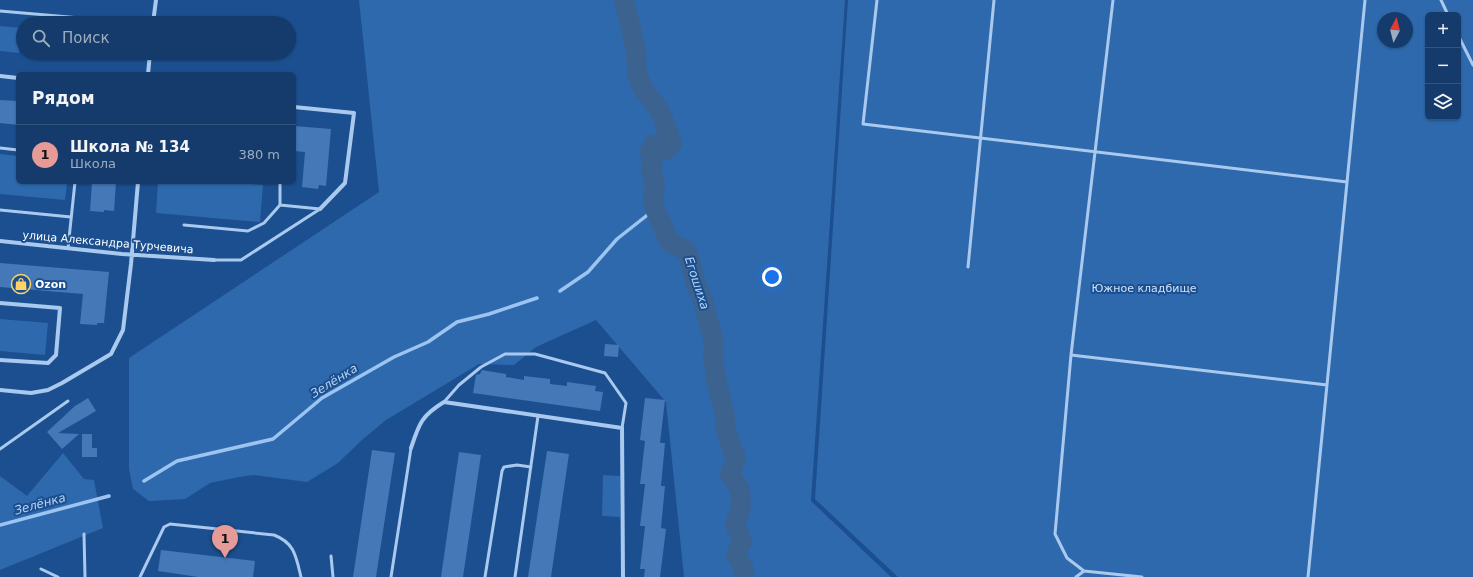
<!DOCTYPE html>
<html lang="ru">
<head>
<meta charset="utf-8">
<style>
	body { margin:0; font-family:"DejaVu Sans",sans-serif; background:#214673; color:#f1f3f6 }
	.controls { position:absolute; right:12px; top:12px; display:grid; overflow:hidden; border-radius:6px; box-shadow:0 1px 3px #0004 }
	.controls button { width:36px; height:36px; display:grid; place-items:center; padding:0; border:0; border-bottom:1px solid #33557e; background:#143b6b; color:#f1f3f6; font:20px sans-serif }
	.compass { position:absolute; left:1377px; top:12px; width:36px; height:36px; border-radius:50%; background:#143b6b; box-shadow:0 1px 3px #0004; rotate:7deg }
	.you { position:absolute; left:772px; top:277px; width:14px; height:14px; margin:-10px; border:3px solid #fff; border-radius:50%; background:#1a73e8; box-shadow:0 0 0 6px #1a73e833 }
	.badge { display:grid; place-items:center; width:26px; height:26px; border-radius:50%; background:#e69b98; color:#111; font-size:13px; font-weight:700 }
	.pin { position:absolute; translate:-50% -33px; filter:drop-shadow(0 1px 2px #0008) }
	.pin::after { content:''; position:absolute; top:21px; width:14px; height:12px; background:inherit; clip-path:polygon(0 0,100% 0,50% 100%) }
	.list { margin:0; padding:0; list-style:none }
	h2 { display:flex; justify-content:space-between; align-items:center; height:52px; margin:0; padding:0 16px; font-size:17px }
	h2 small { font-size:13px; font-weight:400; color:#9dadc1 }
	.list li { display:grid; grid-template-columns:26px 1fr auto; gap:12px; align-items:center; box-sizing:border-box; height:60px; padding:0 16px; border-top:1px solid #33557e }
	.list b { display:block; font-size:15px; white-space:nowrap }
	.list p { margin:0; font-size:13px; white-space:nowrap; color:#9dadc1 }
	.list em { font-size:13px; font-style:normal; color:#9dadc1 }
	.icon { flex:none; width:22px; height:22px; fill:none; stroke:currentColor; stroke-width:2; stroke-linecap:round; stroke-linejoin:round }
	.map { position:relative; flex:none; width:1473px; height:577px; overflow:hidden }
	.search { position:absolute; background:#143b6b; box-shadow:0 1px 3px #0004; left:16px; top:16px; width:280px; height:44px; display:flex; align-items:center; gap:10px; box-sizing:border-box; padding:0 14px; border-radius:22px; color:#9dadc1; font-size:15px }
	.panel { position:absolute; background:#143b6b; box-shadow:0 1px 3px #0004; left:16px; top:72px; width:280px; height:112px; border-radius:6px }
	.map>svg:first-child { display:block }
</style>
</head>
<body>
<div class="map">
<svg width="1473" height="577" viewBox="0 0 1473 577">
	<rect width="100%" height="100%" fill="#1b4f8f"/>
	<path fill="#2e69ad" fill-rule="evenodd" d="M359 0H845L811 501 891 577H684L666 402 596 320 536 347 514 365 479 364 386 420 362 440 338 463 307 482 254 475 239 477 210 483 185 499 149 501 133 489 129 469V358L379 192Z
		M848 0H1473V577H898L815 499ZM1428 15H1458V117H1428ZM1383 18H1407V42H1383Z
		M0 26 21 28 19 53 0 51Z
		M0 154 18 156V182H67L65 200 0 194Z
		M158 182H226L263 185 260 222 156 213Z
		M0 319 48 323 45 355 0 351Z
		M63 453 84 479 94 480 103 528 0 570V476L27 496Z
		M603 475 620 476V517L602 516Z"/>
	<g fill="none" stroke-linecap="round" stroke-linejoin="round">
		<path stroke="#9cc4f0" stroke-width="3.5" d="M560 291 588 272 617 239 655 209
			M144 481 177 461 273 439 322 398 394 357 428 342 457 322 489 314 537 298
			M0 525 109 496"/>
		<path stroke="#3c6290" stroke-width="20" d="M624 0 636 50 637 74 644 90 660 111 672 143 666 150 658 144 653 145 650 152 653 161 651 170 655 185 653 196 655 209 670 243 686 250 691 264 696 285 703 301 714 343 713 356 716 379 725 416V428L736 458 730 474 740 490 741 508 735 524 742 541 736 555 744 569V577"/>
	</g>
	<path fill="#4478b7" d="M0 100 18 101V125L0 123Z
		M294 126 331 129 326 186 319 185 318 189 302 187 305 152 294 151Z
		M92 182H116L114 211 104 210V212L90 211Z
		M0 263 109 272 104 323H97V325L80 324 83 294 0 287Z
		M605 344 619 345 618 357 604 356Z
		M482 370 506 374V377L524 380V376L550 379V384L567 386V382L596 386 595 391 603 392 600 411 473 393 476 375 480 374Z
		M88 398 96 411 58 433 79 434 62 449 47 432 75 406Z
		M645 398 665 400 660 443H665L661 486H665L661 528 666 529 660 577H644L645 569H640L645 526H640L645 484H640L645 441 640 440Z
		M82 434H92V448H97V457H82Z
		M372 450 395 453 376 577H353Z
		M547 451 569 454 551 577H528Z
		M459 452 481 455 463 577H441Z
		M161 550 255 561 253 577H198L158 571Z"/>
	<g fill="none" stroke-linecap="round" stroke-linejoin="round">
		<path stroke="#a9c9ee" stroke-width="3" d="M877 0 863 124 1347 182
			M1441 0 1448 15
			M0 11 138 23
			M1458 35 1473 65
			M0 148 18 150
			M0 210 71 217
			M184 225 248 231 264 223 280 205
			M68 248 75 182
			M214 260H241L320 209 280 205V182
			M968 267 994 0
			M1071 355 1327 385
			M444 402 459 385 481 367 505 354H535L605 373 626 403 622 428
			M0 449 68 401
			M84 534 85 577
			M331 556 333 577
			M41 569 58 577
			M1084 571 1142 577
			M140 577 164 527 170 524 274 535C295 543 296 557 301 577
			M391 577 411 448
			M485 577 502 471 504 467 517 465 531 467
			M515 577 538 416
			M1076 577 1084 571 1067 558 1055 534 1071 355 1113 0
			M1308 577 1365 0"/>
		<path stroke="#a9c9ee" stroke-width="4" d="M153 23 156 0
			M148 74 150 53
			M0 76 18 78
			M294 107 354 113 345 183 320 209
			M0 241 122 254 214 260
			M0 303 60 308 56 355 48 363 0 360
			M0 390 31 393 48 390 62 383 111 354 123 330 131 264 138 182
			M411 448C419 424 421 416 444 402L622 428 623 577"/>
	</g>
	<defs>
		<g id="shop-ring" transform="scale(1)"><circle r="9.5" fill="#1b4f8f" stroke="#ffd166" stroke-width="1.5"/><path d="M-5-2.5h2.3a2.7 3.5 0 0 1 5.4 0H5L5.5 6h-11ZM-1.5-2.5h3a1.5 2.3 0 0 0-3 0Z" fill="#ffd166"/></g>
	</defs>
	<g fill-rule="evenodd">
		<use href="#shop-ring" x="21" y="284"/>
	</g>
	<g text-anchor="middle" stroke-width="4" stroke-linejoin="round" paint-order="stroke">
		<g font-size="11" fill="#fff" stroke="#1b4f8f">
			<text transform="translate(108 242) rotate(5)" y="4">улица Александра Турчевича</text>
		</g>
		<g font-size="11" font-weight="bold" fill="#fff" stroke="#1b4f8f" text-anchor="start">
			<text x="35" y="288">Ozon</text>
		</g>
		<g font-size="11" fill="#cfe3fa" stroke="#1b4f8f">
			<text x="1144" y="292">Южное кладбище</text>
		</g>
		<g font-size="12" font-style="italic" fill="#b5d3f5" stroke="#1b4f8f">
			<text transform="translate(697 283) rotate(72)" y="4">Егошиха</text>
			<text transform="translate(334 381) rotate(-32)" y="4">Зелёнка</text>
			<text transform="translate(40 504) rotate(-15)" y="4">Зелёнка</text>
		</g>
	</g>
</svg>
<div class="controls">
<button>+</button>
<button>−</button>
<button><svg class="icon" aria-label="layers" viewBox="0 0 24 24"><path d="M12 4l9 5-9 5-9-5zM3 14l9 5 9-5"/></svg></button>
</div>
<svg class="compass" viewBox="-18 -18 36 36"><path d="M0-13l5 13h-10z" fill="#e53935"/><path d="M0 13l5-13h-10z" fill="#9dadc1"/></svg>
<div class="you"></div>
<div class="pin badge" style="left:225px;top:558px">1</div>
<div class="search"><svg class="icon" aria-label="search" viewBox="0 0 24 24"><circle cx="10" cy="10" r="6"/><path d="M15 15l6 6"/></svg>Поиск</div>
<section class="panel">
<h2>Рядом<small></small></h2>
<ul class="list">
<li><span class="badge">1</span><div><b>Школа № 134</b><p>Школа</p></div><em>380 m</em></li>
</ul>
</section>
</div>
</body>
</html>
